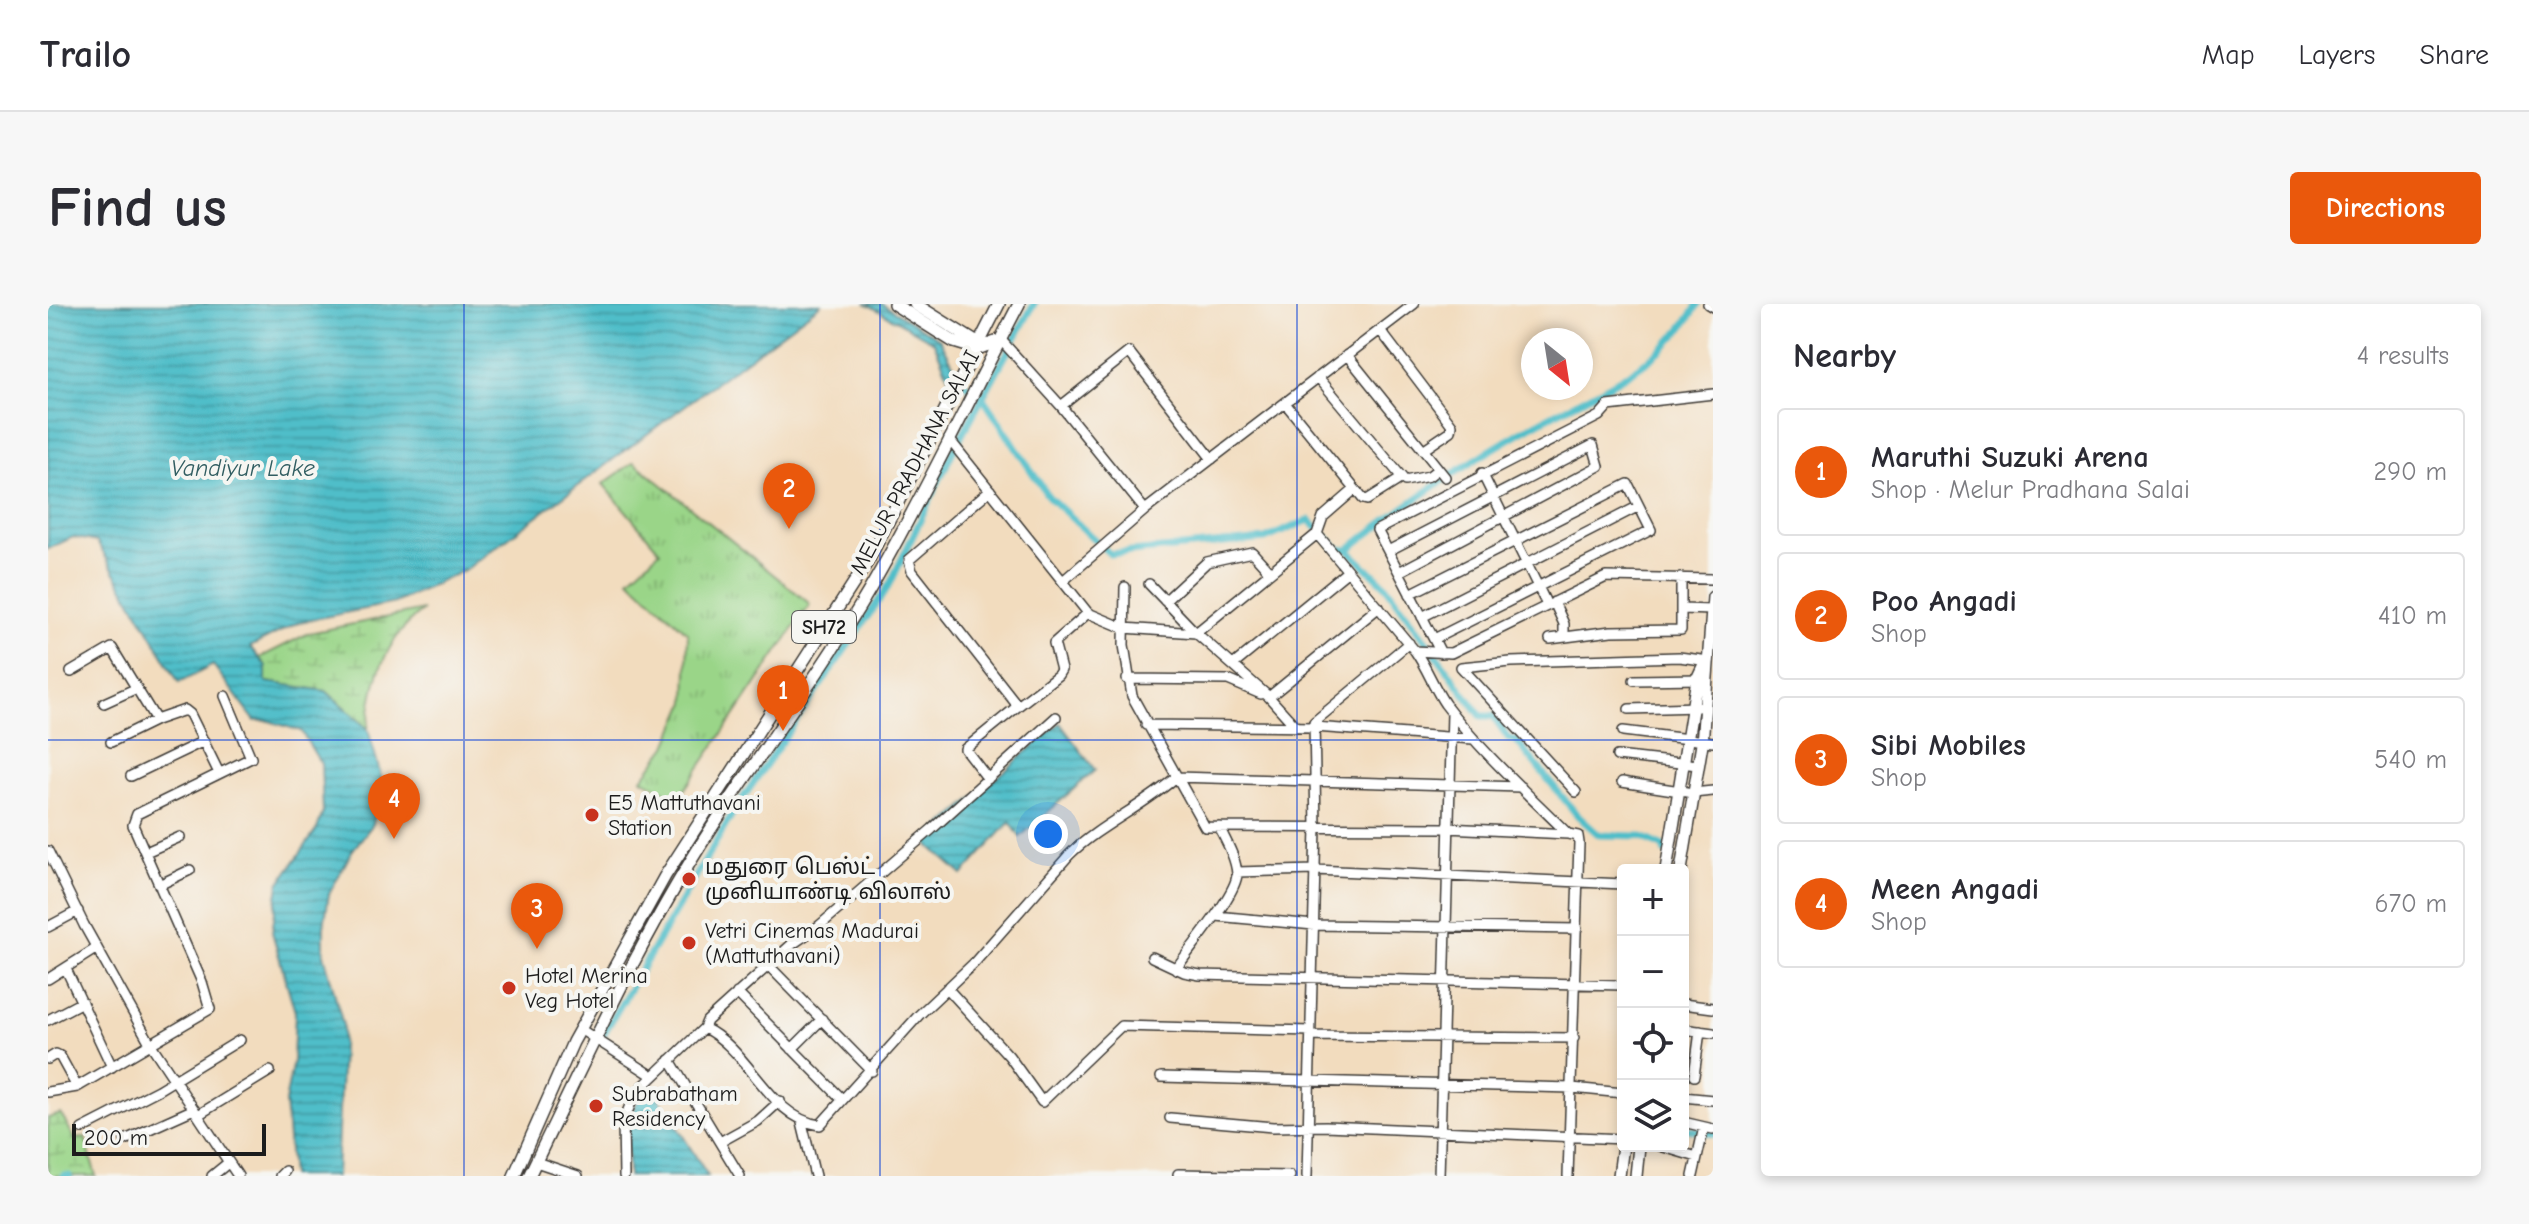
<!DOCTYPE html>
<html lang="en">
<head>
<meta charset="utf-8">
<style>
	body { margin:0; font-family:"Comic Neue","Noto Sans Tamil",sans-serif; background:#f7f7f7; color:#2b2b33 }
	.controls { position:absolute; right:24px; bottom:24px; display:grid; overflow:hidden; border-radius:8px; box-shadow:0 4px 12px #0003 }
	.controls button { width:72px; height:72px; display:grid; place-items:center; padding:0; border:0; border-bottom:2px solid #e1e1e2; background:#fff; color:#2b2b33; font:40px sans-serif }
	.compass { position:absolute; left:1473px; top:24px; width:72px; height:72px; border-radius:50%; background:#fff; box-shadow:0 4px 12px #0003; rotate:150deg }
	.scale { position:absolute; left:24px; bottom:20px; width:194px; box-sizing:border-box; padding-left:8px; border:4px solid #1c1c1c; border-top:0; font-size:22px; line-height:28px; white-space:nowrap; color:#1c1c1c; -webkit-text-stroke:6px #f6f6f2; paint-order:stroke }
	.you { position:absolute; left:1000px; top:530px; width:28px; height:28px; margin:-20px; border:6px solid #fff; border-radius:50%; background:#1a73e8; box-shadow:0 0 0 12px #1a73e833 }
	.badge { display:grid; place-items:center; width:52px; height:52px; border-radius:50%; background:#ea580c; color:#fff; font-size:26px; font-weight:700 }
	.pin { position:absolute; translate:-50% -66px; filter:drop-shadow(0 2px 4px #0008) }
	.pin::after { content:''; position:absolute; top:42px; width:28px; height:24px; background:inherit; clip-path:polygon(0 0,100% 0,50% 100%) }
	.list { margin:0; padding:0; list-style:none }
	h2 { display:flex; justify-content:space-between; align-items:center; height:104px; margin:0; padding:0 32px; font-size:34px }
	h2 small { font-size:26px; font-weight:400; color:#7c7c81 }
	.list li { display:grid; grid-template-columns:52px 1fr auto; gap:24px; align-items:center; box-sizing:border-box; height:128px; margin:0 16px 16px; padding:0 16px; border:2px solid #e1e1e2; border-radius:8px }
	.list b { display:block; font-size:30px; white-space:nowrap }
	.list p { margin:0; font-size:26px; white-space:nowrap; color:#7c7c81 }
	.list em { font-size:26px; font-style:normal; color:#7c7c81 }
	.icon { flex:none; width:44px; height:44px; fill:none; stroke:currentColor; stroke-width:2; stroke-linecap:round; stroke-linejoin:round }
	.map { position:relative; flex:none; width:1665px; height:872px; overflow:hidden; border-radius:8px }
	header { display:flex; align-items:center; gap:48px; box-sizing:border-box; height:112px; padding:0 40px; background:#fff; border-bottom:2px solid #e1e1e2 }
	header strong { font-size:38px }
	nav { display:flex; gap:44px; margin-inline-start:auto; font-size:28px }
	.intro { display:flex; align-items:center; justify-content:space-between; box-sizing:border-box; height:192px; padding:0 48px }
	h1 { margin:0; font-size:56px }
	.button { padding:20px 36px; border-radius:8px; background:#ea580c; color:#fff; font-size:28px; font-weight:700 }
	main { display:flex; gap:48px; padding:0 48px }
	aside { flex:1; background:#fff; border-radius:8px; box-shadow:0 4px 12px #0003 }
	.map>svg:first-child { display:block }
</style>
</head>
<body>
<header>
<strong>Trailo</strong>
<nav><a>Map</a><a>Layers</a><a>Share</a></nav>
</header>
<div class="intro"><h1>Find us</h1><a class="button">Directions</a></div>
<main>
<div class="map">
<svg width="1665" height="872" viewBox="0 0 1665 872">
	<defs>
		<pattern id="grass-tufts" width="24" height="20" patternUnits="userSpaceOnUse" patternTransform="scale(2)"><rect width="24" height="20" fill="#9ad588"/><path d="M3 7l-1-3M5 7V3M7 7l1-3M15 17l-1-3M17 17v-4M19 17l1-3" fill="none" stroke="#84b675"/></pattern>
		<pattern id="wetland-marsh" width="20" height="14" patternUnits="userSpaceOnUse" patternTransform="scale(2)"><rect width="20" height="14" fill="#9ad588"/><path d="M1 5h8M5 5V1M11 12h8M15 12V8" fill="none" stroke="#84b675"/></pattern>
		<pattern id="water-rules" width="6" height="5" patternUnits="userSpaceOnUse" patternTransform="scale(2)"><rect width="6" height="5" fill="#50bec9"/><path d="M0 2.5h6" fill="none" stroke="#429aa2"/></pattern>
	</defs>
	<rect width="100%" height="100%" fill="#f6f6f2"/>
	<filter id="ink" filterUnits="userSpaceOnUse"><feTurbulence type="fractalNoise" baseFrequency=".0125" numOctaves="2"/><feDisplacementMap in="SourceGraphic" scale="16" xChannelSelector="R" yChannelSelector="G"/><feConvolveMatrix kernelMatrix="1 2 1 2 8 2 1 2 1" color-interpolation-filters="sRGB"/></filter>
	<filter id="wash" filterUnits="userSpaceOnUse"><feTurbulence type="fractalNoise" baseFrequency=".006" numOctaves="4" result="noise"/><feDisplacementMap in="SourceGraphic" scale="32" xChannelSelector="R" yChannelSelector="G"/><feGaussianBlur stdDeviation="1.8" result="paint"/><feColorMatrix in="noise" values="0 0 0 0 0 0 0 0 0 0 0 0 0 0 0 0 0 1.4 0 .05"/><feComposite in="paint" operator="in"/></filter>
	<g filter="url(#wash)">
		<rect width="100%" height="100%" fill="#f2dcbe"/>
		<path fill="url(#grass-tufts)" stroke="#5b7852" stroke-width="2" d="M586 158 762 300 630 495 594 475 619 442 638 398 640 329 581 275 612 247 555 180Z"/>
		<path fill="url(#wetland-marsh)" stroke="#5b7852" stroke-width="2" d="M375 306C336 336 324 378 320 425L278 387 218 378V362L211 354 261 329Z
			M13 810 27 835 37 833 48 872H0V814Z"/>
		<path fill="url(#water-rules)" stroke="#366d72" stroke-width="2" d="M0 0H773L417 266 347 299 251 318 202 343 218 362V378L278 387 320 425 334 476 325 520 304 547 281 590 276 622V650L295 721 288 872H243L237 798 245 757 247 708 224 628 231 580 269 525 275 508 273 460 253 427 221 417H207L165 361 131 379 49 238 25 233 0 245Z
			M819 0H834L892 35 911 72 905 84 886 38Z
			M1012 419 1047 466 972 533 962 518 914 571 876 537Z
			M605 784 660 872H580C580 839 573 802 605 784Z"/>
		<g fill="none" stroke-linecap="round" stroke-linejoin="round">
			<path stroke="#50bec9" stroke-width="7" d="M911 75 935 94 1000 192 1062 250 1217 235 1261 216 1291 245 1300 246C1352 204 1410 165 1468 131 1530 93 1613 69 1650 0
				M1300 246 1338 282 1433 412H1445L1461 435 1468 436 1529 511 1551 531 1592 532 1618 544 1617 548
				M555 731 686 507 842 280 905 147 986 0
				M1635 824 1665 830
				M16 872H21"/>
		</g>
	</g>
	<g filter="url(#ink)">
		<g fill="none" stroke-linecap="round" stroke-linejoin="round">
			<g stroke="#3c3934" stroke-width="12">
				<path id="minor" d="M1660 0 1665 3
					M1332 26 1404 121 1403 127 1375 146
					M953 36 1013 102 1097 206 1366 0
					M1299 51 1397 173
					M1270 73 1357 177 1381 172 1390 165
					M1237 99 1315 195 1319 196 1354 174
					M1013 102 1081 48 1164 155
					M901 135 1040 309 1076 324 1148 329 1269 230 1367 347 1403 349 1558 273 1665 275
					M1434 169 1499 301
					M1269 230 1275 213 1306 186
					M1340 247 1545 141 1551 162 1351 268
					M1633 274V305L1664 306
					M1015 277 1097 206
					M1101 280 1148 329 1221 393
					M1077 283 1076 341 1084 392 1157 523 1399 524 1520 530C1478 488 1433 448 1397 400 1386 384 1379 364 1367 347
					M1362 290 1580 180 1603 226 1386 335
					M1117 297 1159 258 1204 248 1222 268
					M1506 298 1516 320V332
					M1374 313 1591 202
					M1502 335 1563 327 1633 326V305
					M1393 349 1329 226 1551 112 1560 102 1665 90
					M1185 361 1300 267
					M1413 363 1463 358 1631 353 1661 357
					M1413 363 1528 488
					M23 368 64 344 108 416 137 406 142 410 171 469
					M1079 375 1180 376 1213 390
					M1586 376 1653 375
					M56 399 89 384
					M970 402 1010 371 1013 366 1006 339 1040 309
					M1581 405 1650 403
					M1098 421 1267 423 1425 435
					M1248 423 1221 393 1331 303
					M1575 427 1665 438
					M63 438 108 416
					M1569 452 1650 461
					M83 472 156 437
					M940 475 917 445 970 402 864 267 861 256 942 186
					M1574 478 1645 489 1665 487
					M1520 530 1530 532 1531 539 1520 872
					M0 547 36 621 102 739 190 872
					M98 548 132 533
					M1189 568 1267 566 1575 580
					M111 581 142 566
					M1168 612 1266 621 1529 625
					M0 623 30 607
					M1104 653 1136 668 1152 671 1575 681
					M722 663 824 767
					M18 665 64 763
					M1128 665C1141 645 1189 590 1189 570 1188 554 1178 537 1171 523
					M0 675 49 644
					M899 684 961 752 994 798 1073 722 1263 727
					M689 689 794 795
					M1635 700 1665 704
					M0 716 34 698
					M656 724 659 717 743 641 771 622 884 525 1008 413
					M532 725 605 772
					M1635 725 1665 729
					M1263 732 1526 734
					M744 745 774 715
					M0 755 8 750 12 752 29 783
					M622 756 692 872
					M1646 772 1652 727
					M1113 773 1524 784 1575 789
					M0 788 29 783 162 705 154 678 85 521 89 510 203 454 177 392
					M1635 793 1665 796
					M150 811 222 767
					M1122 814 1225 823 1278 822 1575 835
					M1635 818 1665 825
					M754 819 767 872
					M34 825 110 786 192 736
					M77 836 146 805
					M672 838 710 817 732 797
					M1612 842 1649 853
					M488 858 530 872
					M1130 870 1242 872
					M164 872 180 859
					M232 872 237 867
					M576 872 575 819 586 791 656 724C701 745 722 815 772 821L871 711 926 659 1021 551C1053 520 1095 503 1128 473L1473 483
					M1259 872 1268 523 1266 418 1361 339
					M1391 872 1404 409
					M1645 872 1656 823"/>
			</g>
			<g stroke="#3c3934" stroke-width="14">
				<path id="major" d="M846 0 906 38 929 45 953 36
					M867 0 934 42
					M1618 566 1649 375 1657 358
					M1633 566 1654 440 1665 293
					M466 872 525 738 617 572 820 257 951 0
					M481 872C541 748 597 623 674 508 723 435 778 360 822 285 876 192 921 95 971 0
					M1571 872 1575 841
					M1588 872 1591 842"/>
			</g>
			<use href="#minor" stroke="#fff" stroke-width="9"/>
			<use href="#major" stroke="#fff" stroke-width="11"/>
		</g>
	</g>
	<path fill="none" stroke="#1d4ed8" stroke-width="2" stroke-opacity="0.55" d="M416 0V872M832 0V872M1249 0V872M0 436H1665"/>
	<g fill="#c8321e" stroke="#f6f6f2" stroke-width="3">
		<circle cx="544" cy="511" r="8"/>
		<circle cx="641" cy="575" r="8"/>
		<circle cx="641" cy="639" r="8"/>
		<circle cx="461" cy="684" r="8"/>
		<circle cx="548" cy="802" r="8"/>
	</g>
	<g text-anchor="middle" stroke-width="8" stroke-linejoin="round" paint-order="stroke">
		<rect fill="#f6f6f2" stroke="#5d5d5c" stroke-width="2" x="744" y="307" width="64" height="32" rx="6"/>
		<g font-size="20" font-weight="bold" fill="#1c1c1c">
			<text x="776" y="330">SH72</text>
		</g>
		<g font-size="22" fill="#1c1c1c" stroke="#f6f6f2">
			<text transform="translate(866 158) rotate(-62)" y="8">MELUR PRADHANA SALAI</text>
		</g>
		<g font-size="22" fill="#1c1c1c" stroke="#f6f6f2" text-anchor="start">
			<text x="560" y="506">E5 Mattuthavani<tspan x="560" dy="25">Station</tspan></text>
			<text x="657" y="570">மதுரை பெஸ்ட்<tspan x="657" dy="25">முனியாண்டி விலாஸ்</tspan></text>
			<text x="657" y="634">Vetri Cinemas Madurai<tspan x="657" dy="25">(Mattuthavani)</tspan></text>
			<text x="477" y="679">Hotel Merina<tspan x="477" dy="25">Veg Hotel</tspan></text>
			<text x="564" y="797">Subrabatham<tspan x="564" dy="25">Residency</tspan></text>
		</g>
		<g font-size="24" font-style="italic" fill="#315d61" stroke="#f6f6f2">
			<text x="195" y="172">Vandiyur Lake</text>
		</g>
	</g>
</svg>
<div class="controls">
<button>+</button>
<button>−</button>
<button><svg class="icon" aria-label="locate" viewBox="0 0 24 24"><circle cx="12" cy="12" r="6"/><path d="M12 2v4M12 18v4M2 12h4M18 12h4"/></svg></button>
<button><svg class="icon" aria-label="layers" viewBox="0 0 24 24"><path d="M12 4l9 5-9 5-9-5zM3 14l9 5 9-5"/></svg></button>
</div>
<svg class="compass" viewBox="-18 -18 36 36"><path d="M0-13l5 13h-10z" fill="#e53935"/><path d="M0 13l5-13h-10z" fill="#7c7c81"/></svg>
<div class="scale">200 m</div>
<div class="you"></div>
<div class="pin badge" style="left:735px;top:427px">1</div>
<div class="pin badge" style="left:741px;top:225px">2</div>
<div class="pin badge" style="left:489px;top:645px">3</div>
<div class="pin badge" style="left:346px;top:535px">4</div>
</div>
<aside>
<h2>Nearby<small>4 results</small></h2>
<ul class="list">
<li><span class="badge">1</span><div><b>Maruthi Suzuki Arena</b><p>Shop · Melur Pradhana Salai</p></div><em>290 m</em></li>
<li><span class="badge">2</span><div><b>Poo Angadi</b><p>Shop</p></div><em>410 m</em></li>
<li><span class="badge">3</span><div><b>Sibi Mobiles</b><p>Shop</p></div><em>540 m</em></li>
<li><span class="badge">4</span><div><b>Meen Angadi</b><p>Shop</p></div><em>670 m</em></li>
</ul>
</aside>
</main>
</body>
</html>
